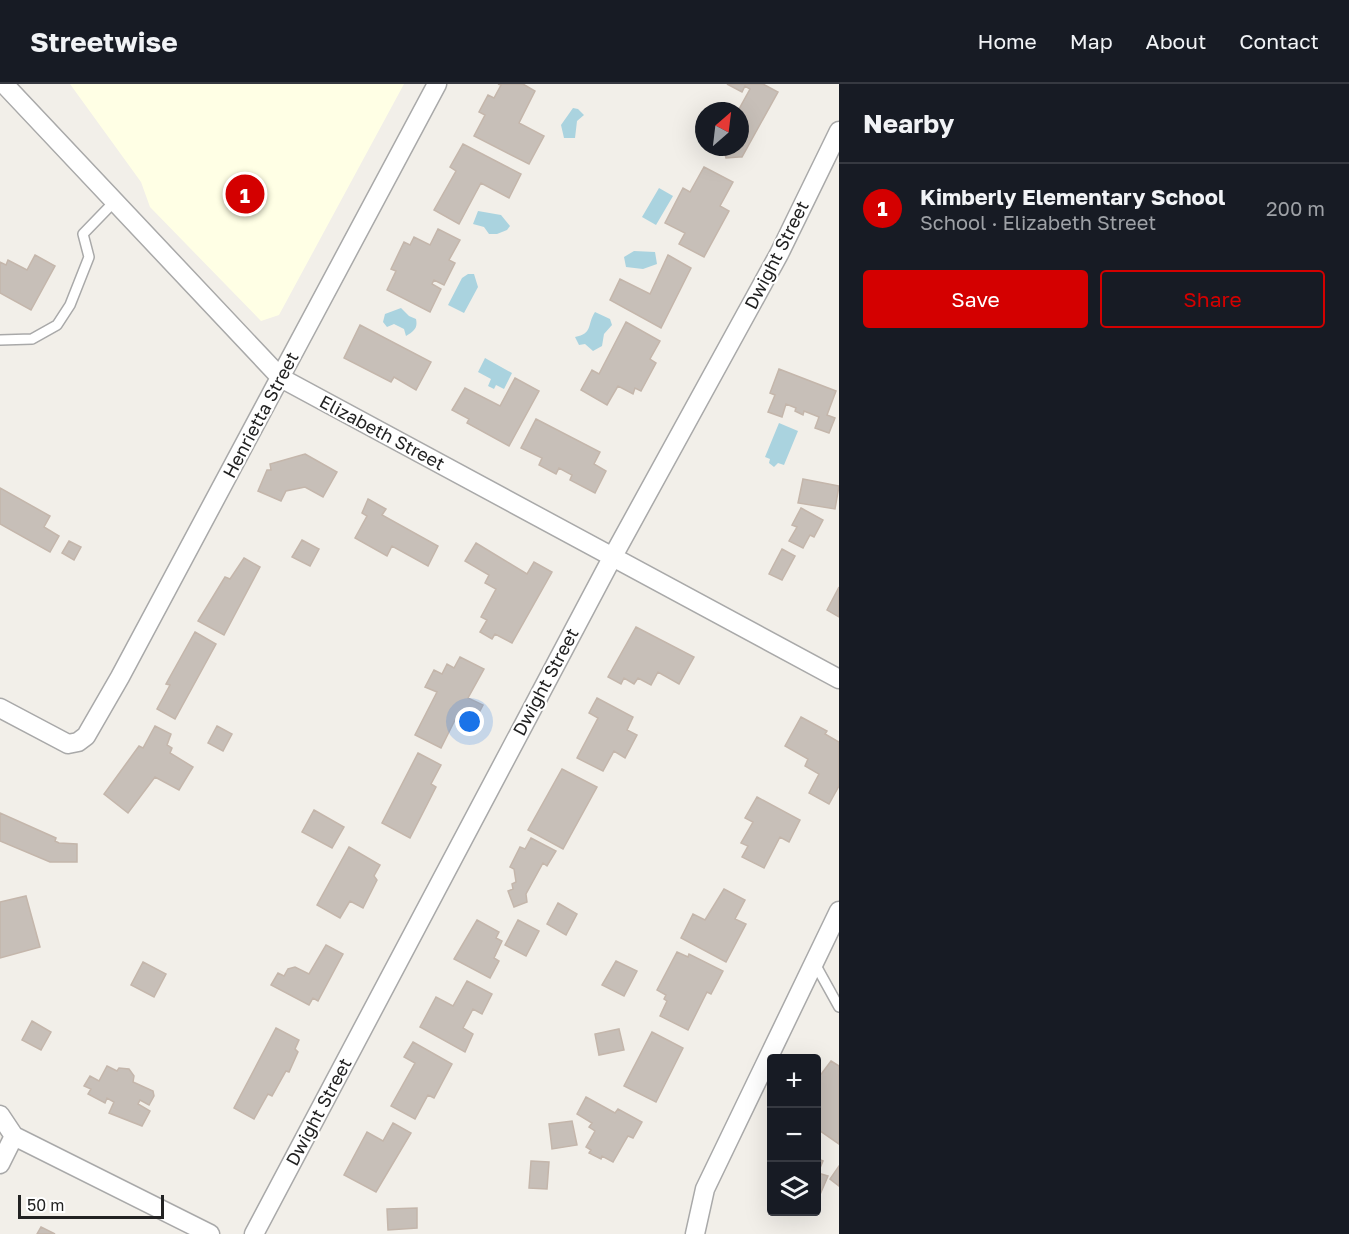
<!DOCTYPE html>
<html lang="en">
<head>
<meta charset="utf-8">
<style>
	body { margin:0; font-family:"Golos Text",sans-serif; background:#242831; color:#f1f3f6 }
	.controls { position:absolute; right:18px; bottom:18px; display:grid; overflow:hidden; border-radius:6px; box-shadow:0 6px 24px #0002 }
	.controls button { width:54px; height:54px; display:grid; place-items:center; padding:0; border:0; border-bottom:2px solid #363941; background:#171b24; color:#f1f3f6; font:30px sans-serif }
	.compass { position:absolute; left:695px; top:18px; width:54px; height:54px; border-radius:50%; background:#171b24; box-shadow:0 6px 24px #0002; rotate:28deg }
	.scale { position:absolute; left:18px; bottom:15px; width:146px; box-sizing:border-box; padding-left:6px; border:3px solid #222; border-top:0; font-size:16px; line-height:21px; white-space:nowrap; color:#222; -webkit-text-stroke:4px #fff; paint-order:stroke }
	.you { position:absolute; left:470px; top:638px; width:21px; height:21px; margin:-15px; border:4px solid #fff; border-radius:50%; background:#1a73e8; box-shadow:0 0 0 9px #1a73e833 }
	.badge { display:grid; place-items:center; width:39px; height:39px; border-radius:50%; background:#d40000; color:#fff; font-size:20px; font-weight:700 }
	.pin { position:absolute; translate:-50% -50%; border:3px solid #fff; box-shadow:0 2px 6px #0006 }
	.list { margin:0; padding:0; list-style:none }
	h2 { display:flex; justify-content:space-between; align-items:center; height:78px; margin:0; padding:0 24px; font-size:26px }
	h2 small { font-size:20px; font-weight:400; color:#9ea1a6 }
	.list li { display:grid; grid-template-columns:39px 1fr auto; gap:18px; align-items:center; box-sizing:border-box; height:90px; padding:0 24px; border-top:2px solid #363941 }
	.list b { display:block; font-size:22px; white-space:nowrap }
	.list p { margin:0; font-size:20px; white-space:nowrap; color:#9ea1a6 }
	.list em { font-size:20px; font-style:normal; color:#9ea1a6 }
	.actions { display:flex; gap:12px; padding:18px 24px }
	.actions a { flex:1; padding:14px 0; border:2px solid #d40000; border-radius:6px; text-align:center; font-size:21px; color:#d40000 }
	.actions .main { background:#d40000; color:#fff }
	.icon { flex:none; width:33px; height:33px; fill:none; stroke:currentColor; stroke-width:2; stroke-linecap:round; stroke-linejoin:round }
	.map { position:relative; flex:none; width:839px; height:1150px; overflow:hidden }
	header { display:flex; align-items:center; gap:36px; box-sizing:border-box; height:84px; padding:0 30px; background:#171b24; border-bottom:2px solid #363941 }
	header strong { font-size:28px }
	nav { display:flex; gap:33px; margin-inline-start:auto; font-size:21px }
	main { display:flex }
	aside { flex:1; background:#171b24 }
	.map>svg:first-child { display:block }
</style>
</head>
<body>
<header>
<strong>Streetwise</strong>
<nav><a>Home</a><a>Map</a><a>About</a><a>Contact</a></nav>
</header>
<main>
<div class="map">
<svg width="839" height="1150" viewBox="0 0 839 1150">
	<rect width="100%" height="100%" fill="#f2efe9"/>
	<path fill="#ffffe5" d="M70 0H404L279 231 261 237 150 123 141 98Z"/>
	<path fill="#aad3df" d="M573 24 578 25 584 31 577 37 575 54H564L561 41Z
		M659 104 673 112 656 141 642 133Z
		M478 127 501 131 510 142 507 146 497 150H489L484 143 473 140Z
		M634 167 655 168 657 180 643 185 626 183 624 173Z
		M468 190H474L478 203 464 229 448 221 462 194Z
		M401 224 409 232 416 235C418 244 414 247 406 252L404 245 394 240 387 243 383 238 385 230Z
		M595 228 610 235 612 241 604 250 602 262 593 267 585 260 579 261 575 253C593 250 587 240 595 228Z
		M485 274 512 289 504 305 496 301 494 305 488 302 491 295 478 288Z
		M779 339 798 347 784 381 778 379 774 383 769 379 770 375 765 373Z"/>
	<path fill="#c7bfb8" stroke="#c4b6ab" stroke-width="1.5" d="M498 0H523L535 7 519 39 544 52 529 80 474 52 485 31 479 28 488 11 494 14 501 1Z
		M727 0H763L778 8 742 73H739L726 74 723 63H740L738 27 750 5 745 2 742 8Z
		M463 60 521 90 509 114 481 99 459 140 434 126 456 87 450 83Z
		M704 83 733 98 720 122 729 127 704 173 679 160 685 149 665 139 683 104 690 108Z
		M438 145 460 156 449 176 455 179 444 201 434 196 432 200 441 205 430 228 387 206 396 187 391 185 404 158 410 161 414 153 430 161Z
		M35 171 55 182 31 226 0 209V178L6 181 8 176 27 186Z
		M668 171 691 184 661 244 610 216 620 195 650 210Z
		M626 238 660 257 650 275 656 279 641 307 635 304 633 310 618 302 607 321 581 306 592 286 599 290Z
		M360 241 431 278 416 306 394 293 391 298 344 274Z
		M779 285 836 307 827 331 835 334 829 349 815 344 819 333 804 327 803 331 795 327 796 324 786 320 782 333 768 328 775 311 770 309Z
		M515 294 539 307 509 362 467 339 469 335 452 326 465 304 500 322Z
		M536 335 600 368 594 380 606 387 595 409 570 396 572 391 559 384 556 390 539 381 542 374 521 364Z
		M305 370 337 388 323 413 305 403 286 407 281 417 258 407 267 386H271L270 380Z
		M803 395 839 402 835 425 798 419Z
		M0 404 50 432 44 443 59 452 50 468 0 440Z
		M368 415 386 425 382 431 438 462 428 482 392 462 387 472 355 454 367 432 362 429Z
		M801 424 823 436 814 453 810 451 803 464 789 457 797 443 792 441Z
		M302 456 319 465 310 482 292 473Z
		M69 457 81 463 74 476 62 469Z
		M476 459 527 490 534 478 552 488 512 559 495 550 492 555 480 548 487 536 481 533 496 505 485 499 489 491 465 477Z
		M782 465 795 472 782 496 769 490Z
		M244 474 260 483 224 551 198 537 225 493 230 495Z
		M839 503V533L827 526Z
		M636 543 694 573 679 600 658 588 651 601 638 594 634 600 624 594 621 600 608 593Z
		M195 548 216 560 175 635 157 625 170 601 166 600Z
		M460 573 484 585 468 614 483 621 472 642 456 634 441 664 415 651 437 608 425 603 434 586 442 590 447 580 454 584Z
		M597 614 633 633 627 646 637 651 625 674 614 667 603 687 577 674 598 634 589 629Z
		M801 633 827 647 825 650 839 658V702L829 720 809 709 819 690 805 682 808 675 785 662Z
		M155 642 171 650 167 661 172 664 170 669 193 683 179 706 155 693 128 729 104 710 139 662 143 664Z
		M217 642 232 650 223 667 208 659Z
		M418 669 441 681 431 700 436 703 410 754 382 739Z
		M562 685 597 703 563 765 528 746Z
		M757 713 800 736 789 758 780 753 764 784 742 773 748 762 741 759 753 738 745 734Z
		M314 726 344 743 332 764 302 748Z
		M0 729 56 754 55 757 59 759 77 760V778H50L0 757Z
		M531 754 556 767 547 782 543 779 526 810 527 818 514 823 508 807 513 805 512 800 516 798 514 785 510 783 520 763 525 765Z
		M349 763 380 781 374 792 377 796 363 824 350 817 340 834 317 821Z
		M724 805 745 816 735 835 746 840 726 878 681 854 693 830 705 836Z
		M26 812 40 863 0 874V818Z
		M558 819 577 830 566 851 547 840Z
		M477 836 499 848 496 854 502 857 494 874 499 877 490 894 454 875Z
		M518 836 539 847 526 872 505 861Z
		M326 861 343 870 318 917 313 914 309 921 271 901 278 889 284 892 288 885 295 883 309 890Z
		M677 868 688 873 689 870 723 887 711 910 707 908 688 946 660 932 667 917 664 915 666 911 657 906Z
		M616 877 637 887 624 912 602 901Z
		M143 878 166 890 154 913 131 901Z
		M467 897 492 910 482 930 473 925 463 944 473 950 465 968 420 943 436 913 453 922Z
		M32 937 51 948 41 966 22 956Z
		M276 944 299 956 295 965 298 968 289 988 286 987 272 1012 268 1010 254 1035 234 1024Z
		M619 945 624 966 599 971 595 950Z
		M652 948 683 964 656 1018 624 1002Z
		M413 958 452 980 434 1014 428 1011 415 1035 391 1022 415 979 404 973Z
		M831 977 839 982V1060L816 1044V997Z
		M107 982 117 987 119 984 129 985 134 992 133 998 153 1007 154 1012 149 1021 140 1016 138 1020 150 1027 142 1042 109 1029 114 1018 107 1014 105 1019 88 1010 91 1005 84 1002 90 992 99 997Z
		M586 1013 615 1029 618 1025 642 1038 633 1054 628 1052 613 1078 602 1072 601 1075 589 1069 591 1066 586 1063 595 1047 589 1043 592 1039 577 1030Z
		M572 1037 577 1061 552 1065 549 1040Z
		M393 1039 411 1049 376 1108 344 1091 367 1048 383 1057Z
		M816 1074 823 1077 818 1089 828 1092 816 1120Z
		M531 1077 549 1078 547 1105 529 1104Z
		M839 1082V1102L830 1095Z
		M417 1124V1144L388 1146 387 1125Z
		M41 1143 55 1150H37Z"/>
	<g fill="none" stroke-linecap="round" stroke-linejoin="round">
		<g stroke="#a9a9a9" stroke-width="12">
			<path id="lane" d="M0 256 32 255 57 241 70 221 89 173 83 150 114 118
				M814 878 839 923"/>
		</g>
		<g stroke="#a9a9a9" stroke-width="21">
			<path id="street" d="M4 0 281 294 839 595
				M0 624 68 660 78 658 86 652 120 593 437 0
				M0 1031 14 1052 0 1080
				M14 1052 210 1150
				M254 1150 612 474 779 170 839 47
				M695 1150 705 1105 839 827"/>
		</g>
		<use href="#lane" stroke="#fff" stroke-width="9"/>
		<use href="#street" stroke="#fff" stroke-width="18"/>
	</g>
	<g text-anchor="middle" stroke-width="4.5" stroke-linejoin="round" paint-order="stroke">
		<g font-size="18" fill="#222" stroke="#fff">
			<text transform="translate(777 171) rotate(-63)" y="6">Dwight Street</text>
			<text transform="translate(261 331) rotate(-62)" y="6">Henrietta Street</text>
			<text transform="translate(382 349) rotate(28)" y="6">Elizabeth Street</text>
			<text transform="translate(546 598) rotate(-62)" y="6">Dwight Street</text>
			<text transform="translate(319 1028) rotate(-62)" y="6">Dwight Street</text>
		</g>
	</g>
</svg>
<div class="controls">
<button>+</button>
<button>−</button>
<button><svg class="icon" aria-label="layers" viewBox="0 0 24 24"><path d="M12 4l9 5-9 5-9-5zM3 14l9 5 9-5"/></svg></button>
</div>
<svg class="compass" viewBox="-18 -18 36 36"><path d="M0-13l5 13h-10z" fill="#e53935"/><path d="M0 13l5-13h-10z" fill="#9ea1a6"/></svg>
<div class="scale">50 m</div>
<div class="you"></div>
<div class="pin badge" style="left:245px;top:110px">1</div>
</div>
<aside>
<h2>Nearby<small></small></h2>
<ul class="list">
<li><span class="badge">1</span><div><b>Kimberly Elementary School</b><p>School · Elizabeth Street</p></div><em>200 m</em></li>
</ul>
<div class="actions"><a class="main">Save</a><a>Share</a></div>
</aside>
</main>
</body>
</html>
